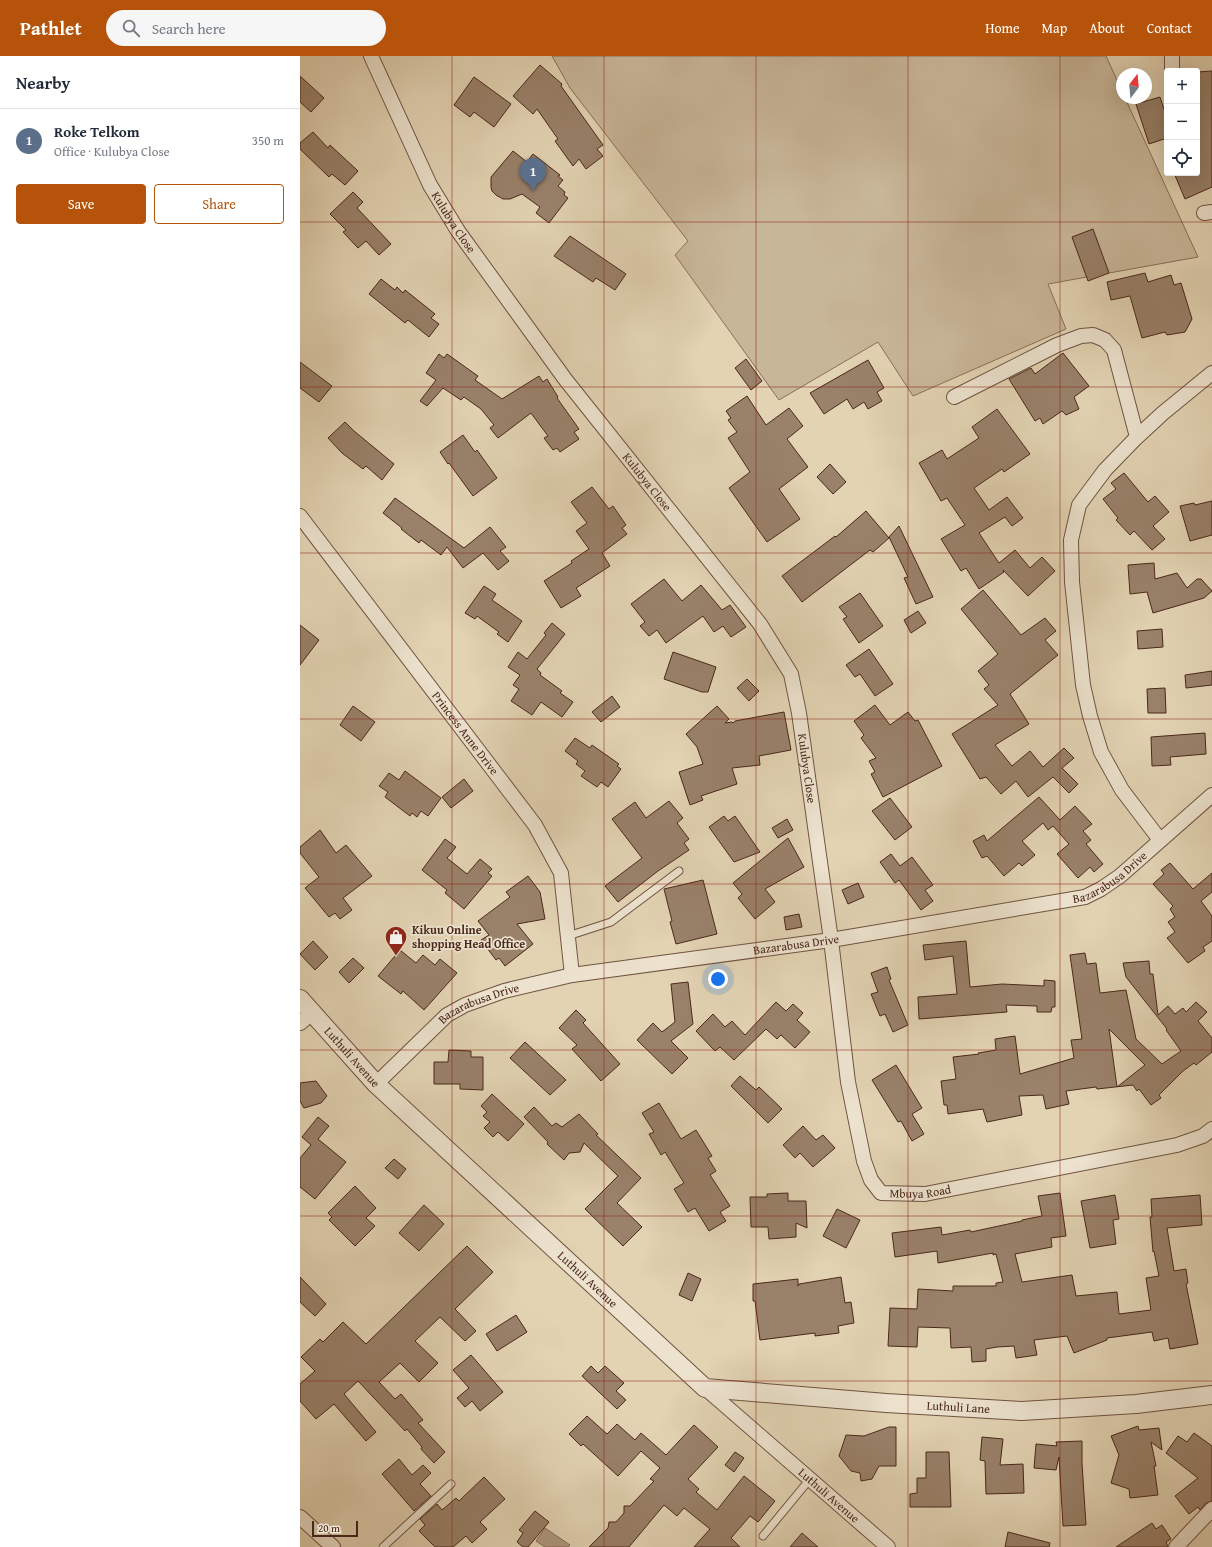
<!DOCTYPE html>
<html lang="en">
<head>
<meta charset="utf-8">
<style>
	body { margin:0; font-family:"Gentium Book Plus",serif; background:#f6f6f7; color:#1f2937 }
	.controls { position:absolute; right:12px; top:12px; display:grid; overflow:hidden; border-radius:4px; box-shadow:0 4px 16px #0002 }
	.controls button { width:36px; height:36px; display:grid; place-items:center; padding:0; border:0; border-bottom:1px solid #e0e1e3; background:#fff; color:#1f2937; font:20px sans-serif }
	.compass { position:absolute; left:816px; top:12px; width:36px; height:36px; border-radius:50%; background:#fff; box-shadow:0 4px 16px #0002; rotate:16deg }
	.scale { position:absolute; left:12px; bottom:10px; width:46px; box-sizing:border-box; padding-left:4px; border:2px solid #4a281b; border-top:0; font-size:11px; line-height:14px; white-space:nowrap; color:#4a281b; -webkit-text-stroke:3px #ece2ce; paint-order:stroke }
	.you { position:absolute; left:418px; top:923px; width:14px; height:14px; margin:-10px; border:3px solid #fff; border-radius:50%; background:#1a73e8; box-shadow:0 0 0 6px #1a73e833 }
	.badge { display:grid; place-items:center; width:26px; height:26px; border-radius:50%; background:#b45309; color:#fff; font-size:13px; font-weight:700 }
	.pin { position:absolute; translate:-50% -33px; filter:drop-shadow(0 1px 2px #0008) }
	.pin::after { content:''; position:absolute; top:21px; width:14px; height:12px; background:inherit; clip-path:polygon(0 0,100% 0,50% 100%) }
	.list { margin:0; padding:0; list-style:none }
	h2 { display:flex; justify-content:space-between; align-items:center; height:52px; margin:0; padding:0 16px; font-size:17px }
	h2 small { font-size:13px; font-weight:400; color:#747a83 }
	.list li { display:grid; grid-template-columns:26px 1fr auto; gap:12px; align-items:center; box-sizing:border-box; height:64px; padding:0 16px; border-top:1px solid #e0e1e3 }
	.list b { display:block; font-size:15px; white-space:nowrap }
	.list p { margin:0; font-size:13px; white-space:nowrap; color:#747a83 }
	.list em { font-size:13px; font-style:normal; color:#747a83 }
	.actions { display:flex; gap:8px; padding:12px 16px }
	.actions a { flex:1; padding:9px 0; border:1px solid #b45309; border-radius:4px; text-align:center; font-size:14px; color:#b45309 }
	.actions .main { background:#b45309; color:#fff }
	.icon { flex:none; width:22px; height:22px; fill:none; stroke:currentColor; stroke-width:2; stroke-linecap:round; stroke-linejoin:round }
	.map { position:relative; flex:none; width:912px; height:1491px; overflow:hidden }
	header { display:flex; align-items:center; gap:24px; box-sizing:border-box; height:56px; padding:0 20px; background:#b45309; color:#fff }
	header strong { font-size:19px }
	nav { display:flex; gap:22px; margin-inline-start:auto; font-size:14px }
	.search { width:280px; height:36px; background:#f6f6f7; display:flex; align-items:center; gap:10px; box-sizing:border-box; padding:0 14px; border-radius:22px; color:#747a83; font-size:15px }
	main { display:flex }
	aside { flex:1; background:#fff }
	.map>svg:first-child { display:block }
</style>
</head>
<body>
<header>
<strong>Pathlet</strong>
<div class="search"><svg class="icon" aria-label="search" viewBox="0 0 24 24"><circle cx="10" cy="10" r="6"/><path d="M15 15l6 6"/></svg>Search here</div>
<nav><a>Home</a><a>Map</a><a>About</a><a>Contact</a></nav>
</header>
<main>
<aside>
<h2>Nearby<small></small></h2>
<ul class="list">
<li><span class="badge" style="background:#5c6f8a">1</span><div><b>Roke Telkom</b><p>Office · Kulubya Close</p></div><em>350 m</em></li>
</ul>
<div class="actions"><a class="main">Save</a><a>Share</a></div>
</aside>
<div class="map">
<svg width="912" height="1491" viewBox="0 0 912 1491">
	<rect width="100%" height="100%" fill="#e2d3b3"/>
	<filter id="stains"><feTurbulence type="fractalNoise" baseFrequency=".005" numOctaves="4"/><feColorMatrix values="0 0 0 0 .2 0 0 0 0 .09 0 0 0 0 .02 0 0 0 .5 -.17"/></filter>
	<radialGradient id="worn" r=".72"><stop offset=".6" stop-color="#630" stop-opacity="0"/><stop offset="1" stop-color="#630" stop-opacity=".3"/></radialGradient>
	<path fill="#c8b699" stroke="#896f5a" d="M252 0H806L822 35V42H825L898 201 748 228 766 273 613 340 578 286 479 344 375 199 388 185 270 32Z"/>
	<path fill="#ae997f" stroke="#866c57" d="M245 1472 270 1489 268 1491H245L236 1485Z"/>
	<path fill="#99816a" stroke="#4a281b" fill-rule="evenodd" d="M240 9 262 28 261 30 303 89 297 93 303 100 286 113 279 103 273 110 255 85 258 83 237 53 233 58 213 40Z
		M912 15V131L885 143 874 117H897V66L899 65 897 16Z
		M0 20 24 42 11 56 0 46Z
		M174 21 211 48 194 71 174 56 170 61 154 49Z
		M860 41 867 62V82L849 88 836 48Z
		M13 76 28 92 30 89 58 115 45 129 32 118 29 121 0 93V87Z
		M213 95 227 106 233 98 260 119 258 120 263 124 258 130 265 136 264 139 268 142 249 167 236 157 240 151 222 138 210 143H203L196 139 192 135 191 131V121Z
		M53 136 63 146 57 152 91 188 79 199 66 185 58 192 43 176 46 174 30 158Z
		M793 173 809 217 788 225 772 181Z
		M270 180 326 218 315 234 296 222 293 226 254 200Z
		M845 217 848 226 871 219 874 229 881 227 892 263 885 276 867 279 865 276 842 282 830 240 811 244 807 226Z
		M81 223 95 234 97 231 103 237 105 234 135 258 131 262 139 268 129 281 108 264 105 267 69 238Z
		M763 297 789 330 774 341 779 353 766 359 762 355 743 368 740 362 735 365 709 323 731 312 735 318Z
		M139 298 144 302 147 298 178 320 175 324 202 343 239 320 243 326 247 323 258 341 257 342 279 373 274 376 279 383 260 396 257 392 253 394 244 382 248 380 231 357 198 382 190 372 194 369 181 353 164 341 161 344 143 332 127 350 120 345 136 324 126 317Z
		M446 303 462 325 451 334 435 312Z
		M568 304 584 332 577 336 582 345 568 353 564 346 553 353 547 343 524 358 510 337Z
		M0 306 32 330 19 346 0 332Z
		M447 340 466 369 489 352 503 370 487 383 508 411 479 433 500 463 467 486 429 432 450 416 428 382 437 376 428 364 431 362 426 355Z
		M697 353 730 398 704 416 702 413 674 432 689 454 707 441 723 462 712 470 705 461 679 477 699 507 715 494 730 512 742 501 755 515 728 540 703 514 704 516 679 533 666 512 661 515 641 483 665 469 647 442 641 445 619 407 642 394 647 403 679 382 672 371Z
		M45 366 54 375 94 408 82 424 66 410 63 413 42 397 28 382Z
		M163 379 175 396 177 394 197 422 173 440 149 407 148 408 140 396Z
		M530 408 546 426 533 438 517 421Z
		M824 417 848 446 855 440 869 456 853 470 865 483 852 494 834 475 830 479 816 464 818 462 803 443 816 433 811 427Z
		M292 431 309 453 313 450 326 469 322 472 327 478 302 497 310 510 276 532 281 540 261 552 244 525 272 507 271 505 289 493 276 475 287 467 271 446Z
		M95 442 164 492 190 471 206 491 200 495 209 505 198 514 183 497 163 512 147 491 141 499 121 484 119 487 101 473 102 472 83 457Z
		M912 445V479L890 485 880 450 894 447 895 449Z
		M566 455 589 482 573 496 570 494 502 546 482 520 535 480 536 481Z
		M599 470 633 541 616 548 604 522 608 521 589 481Z
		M854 507 855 523 877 517 887 532 897 523H901L912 535 904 542 853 557 847 536 830 538 828 509Z
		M364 523 382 545 401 529 422 554 430 549 446 571 431 581 423 570 414 576 403 560 366 587 357 574 349 580 340 570 345 566 331 548Z
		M184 530 196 538 192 544 222 565 208 586 197 578 199 576 177 560 175 563 165 557Z
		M683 534 721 579 745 562 756 575 745 584 758 599 710 638 729 668 695 689 712 710 730 695 743 711 764 692 774 702 762 712 778 728 769 737 753 721 728 741 716 725 701 738 686 721 680 723 652 678 698 649 684 633 689 629 678 615 698 598 661 553Z
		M560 537 583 570 559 587 543 563 547 561 539 551Z
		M618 555 626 567 611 577 604 564Z
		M252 567 265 578 237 613 241 617 240 619 262 635 260 637 273 646 262 661 241 646 232 659 211 645 219 633 213 629 220 619 208 611 218 596 227 603 246 579 244 577Z
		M0 569 19 584 0 609Z
		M862 573 863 591 838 593 837 575Z
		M569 593 593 628 575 640 560 618 555 621 546 609Z
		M373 596 416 611 408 636H402L364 623Z
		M912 615V629L886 632 885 619Z
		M447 623 459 635 449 645 437 632Z
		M865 632 866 657H848L847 633Z
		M312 640 320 651 301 666 292 656Z
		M575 649 590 669 608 656 615 665 618 664 642 710 583 741 571 718 575 716 569 705 576 702 561 682 564 679 554 665Z
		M53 650 75 666 61 685 40 669Z
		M417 650 429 663 425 667 432 666 433 667 435 665 484 656 491 694 459 700 460 709 432 712 437 728 401 740 403 744 390 749 379 716 403 708 397 691 386 678Z
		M905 677 906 698 870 701 871 709 852 710 851 681Z
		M275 682 290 692 292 689 319 708 317 710 321 713 308 731 301 726 297 731 281 720 285 715 276 708 278 705 265 695Z
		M105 715 141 742 128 760 121 755 117 761 112 757 110 760 85 741 88 736 79 730 89 717 99 724Z
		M164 723 173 735 151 752 142 741Z
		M739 741 760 764 775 750 792 768 783 775 791 784 786 788 803 808 794 816 790 811 778 822 757 798 769 788 753 770 748 774 743 767 722 785 735 799 722 810 719 807 704 820 687 800 682 802 673 785 684 779 687 785Z
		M590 742 612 771 595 784 572 755Z
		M369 745 383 762 377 767 389 783 384 787 389 794 358 815 318 846 305 830 342 802 312 763 335 746 346 762Z
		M424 760 428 765 435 760 460 796 434 806 409 771Z
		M487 763 493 774 478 782 472 772Z
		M20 774 36 797 46 789 72 820 43 842 52 854 40 863 35 857 29 861 5 832 19 821 0 797V791Z
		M488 782 504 811 465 833 475 846 455 863 438 842 442 838 433 827Z
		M145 783 156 791 147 802 167 818 180 803 192 813 188 817 192 820 164 853 145 837 147 834 122 814Z
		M591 798 600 810 612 801 633 829 625 834 633 845 621 854 599 824 595 827 580 806Z
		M870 807 893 833 912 817V836L901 845 912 860V885L903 891 905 895 888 907 867 882 875 876 868 866 875 861 870 853 873 850 853 828 864 818 861 814Z
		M228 820 240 836 245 863 217 868 233 888 205 910 199 902 196 904 181 884 189 879 178 865 210 841 206 836Z
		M403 824 417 878 376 888 370 866 372 865 364 833Z
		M558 827 564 841 548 848 542 834Z
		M499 858 502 871 486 874 484 861Z
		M13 885 28 901 15 914 0 898Z
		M666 885 670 931 702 928 744 930V924L755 925V951H752L751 956H737V950L706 949 707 956 619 963 618 941 657 938 653 900 625 904 623 889Z
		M100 894 116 907 123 899 135 909 140 903 157 917 124 954 103 935 101 938 78 920Z
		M785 897 787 908 796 907 800 937 826 934 836 983 862 1008 881 995 866 974 867 973 826 921 823 907 849 905 850 918H853L858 959 868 950 875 958 883 952 886 956 896 946 907 956 898 965 912 982V996L896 1009 894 1007 883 1015 859 1039 861 1042 851 1049 839 1033 837 1035 833 1029 797 1033 796 1031 766 1035 769 1048 746 1053 743 1039 719 1040 722 1059 687 1066 683 1053 648 1058 647 1049H644L641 1025 656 1023 653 1001 679 998 678 997 696 994 695 983 715 980 720 1018 774 1002 771 984 782 983 770 899ZM809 973 845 1009 817 1031Z
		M53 902 64 912 49 927 39 916Z
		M587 911 591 923 589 924 608 969 593 976 585 958 580 960 571 938 578 936 571 917Z
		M388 926 393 968 371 985 388 1002 372 1018 337 984 353 967 362 976 375 966 371 928Z
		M476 946 486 955 493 948 503 957 497 964 510 976 495 992 481 979 477 983 466 973 434 1004 420 991 415 995 396 975 413 958 425 971 432 965 445 979Z
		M276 954 286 964 283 967 320 1008 301 1025 272 993 277 989 259 972Z
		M225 986 266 1024 250 1039 210 1002Z
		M149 994 171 995V1001H183V1034L160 1033V1028H134V1006H148Z
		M596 1009 622 1052 612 1058 624 1078 612 1085 601 1065 598 1066 572 1024Z
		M440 1020 456 1034 459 1031 482 1053 468 1067 431 1030Z
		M16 1025 27 1040 21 1047 4 1052 0 1045V1027Z
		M192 1038 224 1068 208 1085 198 1076 193 1081 184 1072 190 1066 183 1060 187 1056 181 1050Z
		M359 1047 381 1083 396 1074 412 1100 408 1102 416 1115 410 1119 430 1150 420 1156 426 1165 409 1175 395 1152 388 1156 374 1133 384 1127 365 1096 361 1099 349 1078 354 1076 342 1057Z
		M234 1051 252 1070 256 1067 262 1071 279 1058 298 1078 296 1079 341 1122 317 1147 342 1171 323 1190 285 1153 318 1120 284 1087 280 1096 269 1097 264 1104 247 1088 248 1086 224 1061Z
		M18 1061 29 1070 18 1083 46 1106 15 1143 0 1131V1102L11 1089 2 1081Z
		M503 1070 516 1084 523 1079 535 1092 513 1111 500 1097 495 1102 483 1089Z
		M94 1103 106 1113 98 1123 85 1112Z
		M55 1130 76 1152 66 1162 75 1170 55 1190 29 1164 32 1161 28 1157Z
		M488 1137V1145H506L507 1172 496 1167V1181L469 1183 468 1171H451L450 1141H467V1138Z
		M760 1137 766 1180 751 1182 752 1191 715 1198 722 1226 772 1219 776 1240 817 1236 819 1258 851 1254 846 1222 859 1220 854 1195 853 1196 850 1161H852L851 1143 900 1139 902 1169 867 1172 874 1215 886 1213 888 1227 886 1228 898 1288 870 1293 868 1282 854 1285 852 1276 807 1282V1284L774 1297 767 1280 734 1284 737 1299 716 1302 714 1290 697 1291 686 1293V1305L672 1306 671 1291 651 1292 650 1272 618 1271 617 1291 588 1290 590 1252 617 1253 618 1233 653 1235V1230H696V1227L703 1226 696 1198 693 1199V1197L638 1207 637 1195 595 1201 592 1177 641 1171 642 1179 670 1174 671 1176 722 1165V1164L742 1160 738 1140Z
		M815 1139 819 1163 813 1164 816 1188 790 1192 781 1145Z
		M124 1149 144 1168 119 1195 99 1177Z
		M537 1153 560 1164 546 1192 523 1180Z
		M167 1190 193 1216 155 1253 176 1275 165 1285 140 1261 115 1285 138 1307 119 1326 100 1307 79 1326 95 1343 101 1338 123 1364 118 1367 145 1396 134 1407 121 1393 122 1391 107 1373 105 1375 58 1325 44 1338 76 1376 66 1385 34 1348 16 1363 0 1345V1328L15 1315 1 1301 20 1283 23 1286 43 1266 66 1288Z
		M388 1217 401 1223 392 1245 379 1239Z
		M0 1221 26 1248 15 1260 0 1246Z
		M541 1221 545 1247 551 1246 554 1267 538 1270 539 1277 515 1280V1277L460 1284 455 1245H453V1228L498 1223V1230L499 1228Z
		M216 1259 227 1276 197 1295 186 1278Z
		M171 1299 203 1336 180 1355 172 1345 165 1351 157 1342 169 1332 153 1314Z
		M291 1310 298 1317 305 1310 324 1327 316 1335 326 1344 317 1353 282 1320Z
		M287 1360 307 1378 317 1368 335 1384 341 1377 366 1399 394 1369 418 1391 388 1423 399 1433 396 1436 417 1454 444 1420 475 1445 458 1466 450 1460 431 1482 440 1491H394L410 1473 384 1452 377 1460 364 1449 329 1491H289L308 1472 309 1466H316L324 1457V1450H330L354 1425 350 1423 360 1412 341 1395 318 1420 283 1388 281 1390 269 1378Z
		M838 1370 839 1374 859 1372 862 1394 851 1386 856 1410H854L858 1439 830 1442 829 1433 811 1427 819 1399 811 1380Z
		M589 1371H596V1410H579L572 1423 561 1425 560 1417 551 1415 539 1400 546 1379 564 1380Z
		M894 1377 912 1390V1445L906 1447 900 1454 898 1451 889 1458 875 1440 898 1422 866 1397 878 1380 887 1386Z
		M682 1381 703 1383 700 1409 723 1408 724 1437 686 1438 685 1405 680 1404Z
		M782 1385V1407L786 1469 763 1470 759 1401 756 1414 734 1412 736 1388 757 1390 756 1386Z
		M435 1396 444 1402 434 1416 425 1409Z
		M626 1396H649L651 1451H610V1438L617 1437V1422H626Z
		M99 1403 112 1419 123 1409 131 1417 120 1428 131 1440 114 1455 82 1418Z
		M184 1421 205 1443 180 1466 187 1473 172 1487 166 1480 153 1491H135L119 1475 125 1469 120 1463 137 1448 142 1454 156 1442 159 1445Z
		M235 1455 249 1466 228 1491H223L217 1486 223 1477 219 1474Z
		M852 1467 856 1473 862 1469 871 1483 866 1486 868 1491H816Z
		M708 1476 750 1487 749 1491H705Z
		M502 1477 518 1491H490Z"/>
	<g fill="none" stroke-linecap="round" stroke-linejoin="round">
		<g stroke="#705341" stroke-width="9">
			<path id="service" d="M268 880 311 866 379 815
				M463 1480 510 1423
				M83 1491 151 1428"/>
		</g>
		<g stroke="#705341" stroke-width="16">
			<g id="minor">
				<path id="s1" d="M71 0 130 129 158 175 265 323 460 568 491 618 499 657 531 884 548 1026 564 1105 571 1124 581 1137 625 1138 877 1089 903 1080 912 1073"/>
				<path d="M872 0V15"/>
				<path d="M904 157 912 156"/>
				<path d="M654 341 757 289 781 280 793 279 805 284 814 294 837 381"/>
				<path id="s2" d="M0 460 235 769 261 817 272 919"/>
				<path d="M860 784 822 734 801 696 790 660 783 629 772 526 771 484 779 449 805 414 837 381 863 357 912 317"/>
				<path d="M0 967 12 957"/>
				<path id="s3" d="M76 1028 147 959 165 949 204 935 272 919 531 884 785 841 801 833 820 820 912 739"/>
				<path id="s4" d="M405 1332 588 1491"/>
				<path d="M0 1461 33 1491"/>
				<path d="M876 1491 912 1453"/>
			</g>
		</g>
		<g stroke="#705341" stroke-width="20">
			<g id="tertiary">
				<path id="s5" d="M0 943 76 1028 405 1332 586 1347 722 1355 836 1348 912 1339"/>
			</g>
		</g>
		<use href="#service" stroke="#ece2ce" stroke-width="7"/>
		<use href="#minor" stroke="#ece2ce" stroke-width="14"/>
		<use href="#tertiary" stroke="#ece2ce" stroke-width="18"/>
	</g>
	<path fill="none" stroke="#8f2418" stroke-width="1" stroke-opacity="0.55" d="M152 0V1491M304 0V1491M456 0V1491M608 0V1491M760 0V1491M0 166H912M0 331H912M0 497H912M0 663H912M0 828H912M0 994H912M0 1160H912M0 1325H912"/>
	<defs>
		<g id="shop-pin" transform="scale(1.15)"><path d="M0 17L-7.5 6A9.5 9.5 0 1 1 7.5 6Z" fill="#8f2418" stroke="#ece2ce"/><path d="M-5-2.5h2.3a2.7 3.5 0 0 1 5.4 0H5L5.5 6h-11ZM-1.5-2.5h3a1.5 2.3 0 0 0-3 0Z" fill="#fff"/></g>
	</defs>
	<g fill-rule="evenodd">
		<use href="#shop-pin" x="96" y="881"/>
	</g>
	<g text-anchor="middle" stroke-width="3.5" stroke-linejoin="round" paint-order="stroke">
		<g font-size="12" fill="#4a281b" stroke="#ece2ce">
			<text dy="4" stroke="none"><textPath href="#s1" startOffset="186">Kulubya Close</textPath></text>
			<text dy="4" stroke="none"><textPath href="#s1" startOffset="510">Kulubya Close</textPath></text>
			<text dy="4" stroke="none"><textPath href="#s2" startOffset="273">Princess Anne Drive</textPath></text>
			<text dy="4" stroke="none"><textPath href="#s1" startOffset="846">Kulubya Close</textPath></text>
			<text dy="4" stroke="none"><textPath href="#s3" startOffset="781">Bazarabusa Drive</textPath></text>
			<text dy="4" stroke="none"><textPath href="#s3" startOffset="457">Bazarabusa Drive</textPath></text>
			<text dy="4" stroke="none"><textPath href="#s3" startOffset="133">Bazarabusa Drive</textPath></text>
			<text dy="4" stroke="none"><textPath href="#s5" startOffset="78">Luthuli Avenue</textPath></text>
			<text dy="4" stroke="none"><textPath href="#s1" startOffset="1319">Mbuya Road</textPath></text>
			<text dy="4" stroke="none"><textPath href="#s5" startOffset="402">Luthuli Avenue</textPath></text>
			<text dy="4" stroke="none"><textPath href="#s5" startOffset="816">Luthuli Lane</textPath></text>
			<text dy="4" stroke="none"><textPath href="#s4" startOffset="164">Luthuli Avenue</textPath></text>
		</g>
		<g font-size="12" font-weight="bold" fill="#4a281b" stroke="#ece2ce" text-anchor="start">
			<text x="112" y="878">Kikuu Online<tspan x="112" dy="14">shopping Head Office</tspan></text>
		</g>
	</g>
	<rect width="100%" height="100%" filter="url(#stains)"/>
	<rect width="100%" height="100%" fill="url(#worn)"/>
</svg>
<div class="controls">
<button>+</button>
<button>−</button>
<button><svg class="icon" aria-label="locate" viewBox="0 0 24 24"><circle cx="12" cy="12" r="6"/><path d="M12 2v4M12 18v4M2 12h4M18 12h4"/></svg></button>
</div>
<svg class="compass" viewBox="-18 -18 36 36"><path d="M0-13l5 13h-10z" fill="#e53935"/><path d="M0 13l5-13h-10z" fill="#747a83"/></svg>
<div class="scale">20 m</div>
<div class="you"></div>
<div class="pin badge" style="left:233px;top:135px;background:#5c6f8a">1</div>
</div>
</main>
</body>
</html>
